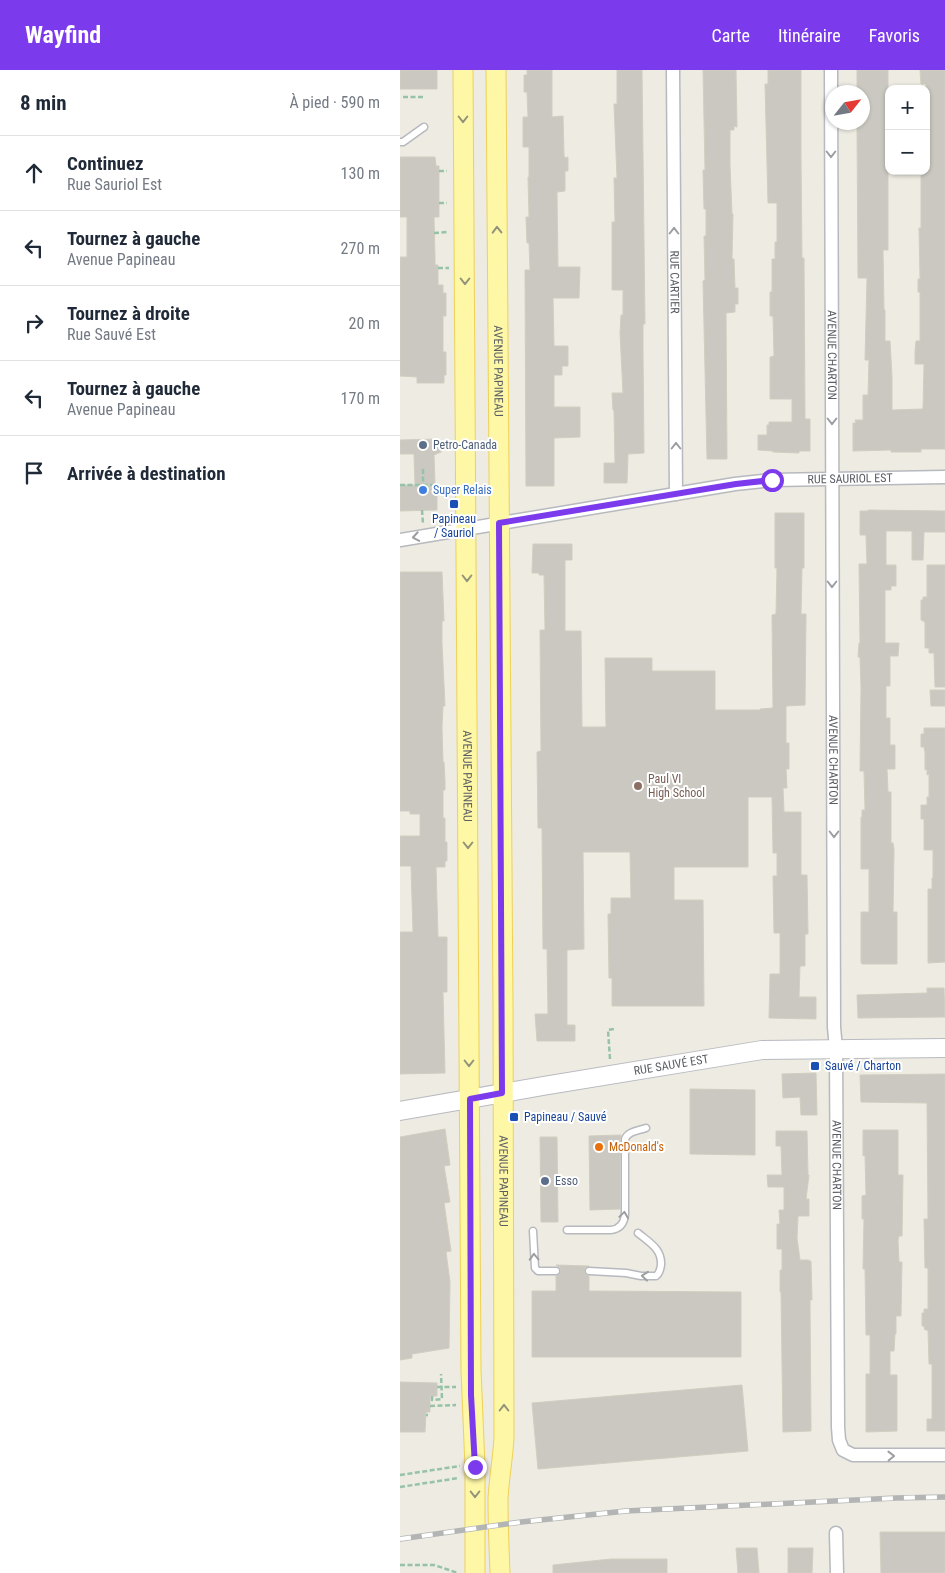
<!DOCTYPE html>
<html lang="fr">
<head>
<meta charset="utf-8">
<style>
	body { margin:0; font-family:"Roboto Condensed",sans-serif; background:#f6f6f7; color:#1f2937 }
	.controls { position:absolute; right:15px; top:15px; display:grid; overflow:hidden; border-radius:10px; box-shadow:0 1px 4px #0004 }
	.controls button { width:45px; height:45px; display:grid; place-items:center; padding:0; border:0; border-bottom:1px solid #e0e1e3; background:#fff; color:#1f2937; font:25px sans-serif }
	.compass { position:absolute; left:425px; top:15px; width:45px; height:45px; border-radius:50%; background:#fff; box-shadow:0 1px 4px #0004; rotate:59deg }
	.stop { position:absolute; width:15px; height:15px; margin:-11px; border:4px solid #7c3aed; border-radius:50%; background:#fff }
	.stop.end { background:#7c3aed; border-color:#fff; box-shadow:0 1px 5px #0008 }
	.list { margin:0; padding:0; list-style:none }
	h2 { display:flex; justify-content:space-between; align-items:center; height:65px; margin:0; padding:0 20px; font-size:21px }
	h2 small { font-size:16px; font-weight:400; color:#747a83 }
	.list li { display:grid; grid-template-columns:32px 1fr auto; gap:15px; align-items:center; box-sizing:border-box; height:75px; padding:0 20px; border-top:1px solid #e0e1e3 }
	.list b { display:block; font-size:19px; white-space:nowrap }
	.list p { margin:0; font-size:16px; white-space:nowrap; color:#747a83 }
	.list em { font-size:16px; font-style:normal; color:#747a83 }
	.icon { flex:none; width:28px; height:28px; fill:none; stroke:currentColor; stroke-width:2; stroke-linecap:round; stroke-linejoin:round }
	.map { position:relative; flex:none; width:545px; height:1503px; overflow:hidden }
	header { display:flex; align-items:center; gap:30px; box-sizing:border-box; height:70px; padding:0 25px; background:#7c3aed; color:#fff }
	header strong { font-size:24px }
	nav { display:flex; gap:28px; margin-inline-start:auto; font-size:18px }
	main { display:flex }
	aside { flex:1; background:#fff }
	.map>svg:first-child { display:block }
</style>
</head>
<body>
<header>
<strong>Wayfind</strong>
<nav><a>Carte</a><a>Itinéraire</a><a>Favoris</a></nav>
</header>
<main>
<aside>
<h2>8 min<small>À pied · 590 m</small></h2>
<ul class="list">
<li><svg class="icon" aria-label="ahead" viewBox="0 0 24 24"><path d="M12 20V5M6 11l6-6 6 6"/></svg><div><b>Continuez</b><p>Rue Sauriol Est</p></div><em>130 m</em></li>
<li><svg class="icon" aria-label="left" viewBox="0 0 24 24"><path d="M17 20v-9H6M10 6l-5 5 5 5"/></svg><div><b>Tournez à gauche</b><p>Avenue Papineau</p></div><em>270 m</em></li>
<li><svg class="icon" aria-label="right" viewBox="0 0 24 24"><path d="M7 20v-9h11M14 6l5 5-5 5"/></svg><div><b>Tournez à droite</b><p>Rue Sauvé Est</p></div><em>20 m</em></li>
<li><svg class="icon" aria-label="left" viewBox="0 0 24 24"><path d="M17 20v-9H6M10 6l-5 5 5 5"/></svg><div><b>Tournez à gauche</b><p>Avenue Papineau</p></div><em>170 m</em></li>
<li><svg class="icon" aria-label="arrive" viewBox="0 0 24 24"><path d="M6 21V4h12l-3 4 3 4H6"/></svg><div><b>Arrivée à destination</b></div></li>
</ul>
</aside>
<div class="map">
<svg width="545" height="1503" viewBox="0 0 545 1503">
	<rect width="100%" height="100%" fill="#edebe2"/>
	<path fill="#cac8c1" stroke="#d1cec0" d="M0 0H37V19H0Z
		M127 0H152V47L163 46 164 85 165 88 168 87V101H165V121L157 122 158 197H180L179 228H153L154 276H168V296H162V305H154V337H180V367L154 368V416H126L125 200H130L129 173H127L126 147H129L128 107H129V77H123V47H128L127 22H124V5H127Z
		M217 0H242L245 254H243V282L244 383 228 384 227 413H204V393H215L214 340H213L212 323H223L220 263 221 245H223V220H212V152H215L214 108H217L214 34H217Z
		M303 0H336L337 57 334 56V60H330V95L332 144H333L332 189H334L335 218H338V234H335V242L326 243 327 389H307L303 211 305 210 304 166H306V139H304L303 100H305Z
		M368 0H401V86L402 188H404L405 349H410V381H399V383L373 382V381L358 380V365H367V355H369V352H392V329H370V287L374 286 373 246H370V222H372V189H375V172H377V133H368L365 14H368Z
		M457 0H488V180H483L484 240H485V271H490L492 307V340L523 339 524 294H515V282L516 271H520V222H518V209H520L519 158H521V101H526V14H521L520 0H545V379H521V382H491V380L453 381V353H456L455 350H463V325H468L469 290H465L467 208H458L457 56H462V22H457Z
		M0 87H35L36 96H39V147H34L35 186V195H38V215H43V223H46V246H43V282H46V305H44V313H17V307L0 306V187H7V147H0Z
		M38 369 42 372 44 376 41 382 34 385 35 415H37V440L0 441V415H15L14 384H0V370Z
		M468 440 545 441V462H524L523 490H512V461H486V495H496V516H491V520H485V573H499L498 586H490V616H486V648H490V675H495V699H487L488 722H491V773H493L494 779 493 842H497V894H462L461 892V842H469V799H461V747H462V740H465L464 701H460L461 617 460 587H458L459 573H460L459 494H467L466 465H460V441H468Z
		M375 443H404V498H402L401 544H406L405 635 386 636V673H389V699H386L387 718H383L384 742H401V805H407L408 864H405V896H400L399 927H416V949L369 948 370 904H380V863H374L373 806H377V783H373L372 727H348V797H274V830H303L304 936H212V908H209L208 844H211V828H231L230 782H183L184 879 167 880V955H175V971H137L135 944H148L147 879H143L142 758H138L137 682 141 681 140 560H145L144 505H139V503H132L133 474H172V490H165V561H181L182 657H206L205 588H252V601H315V640H360V639L373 638 372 545 376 544 377 498H375Z
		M527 495H545V617H535L534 583H529V578H525V552L521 550V530H523V527H527Z
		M0 502H42L44 551H42V573L45 636H43L42 657 43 692H44L45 710V720H43V748H45V772H47V791H45V797H36L38 867H47V922H43L45 1003 0 1004V862H13L11 796H0V766H20V744H10V741H0Z
		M530 620H545V636H531Z
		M524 658H545V892L528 893V819H532V808H533V780H524V749H521V735H527V727H529V704L527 705V699L525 700V682L524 677H521V664H524Z
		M527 918H544L545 947 458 948 457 925 527 923Z
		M416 1003 417 1045H401L400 1027 383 1028 382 1004Z
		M545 1004V1361H527V1349H532V1294H529L528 1260H525L524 1256H522V1243H524V1239H528V1198H525L524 1149H528L527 1033 461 1032 460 1005Z
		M290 1019 355 1020V1085L290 1084Z
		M45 1059 50 1095 44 1096 50 1132 44 1133 51 1181 46 1182 50 1212 49 1278 12 1284V1288L0 1290V1067Z
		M463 1060H498V1105H503L502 1166H499L498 1170 499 1192H502L501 1246H496V1264H495L494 1281H490V1305H497V1361L466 1362V1304H470V1265H466L465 1199H463L464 1149H462V1126L466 1125 465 1085 463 1086Z
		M376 1061H407L408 1105H409L406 1129H409V1146H398L397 1168 400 1190H409V1191H411L412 1230H410L411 1361 383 1362 381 1222H380V1200H382V1179H377V1154H380L379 1140H384V1117H368L367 1105H382L381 1076H376Z
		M221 1065 220 1069V1139L190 1140 189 1066Z
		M140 1067H157L158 1152H141Z
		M156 1195 189 1196 185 1198 184 1201 186 1205 189 1206V1221L341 1222V1287H132V1221H156V1206L159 1205 161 1201 160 1198Z
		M0 1312 37 1313V1326H30V1342H26L25 1362H0Z
		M342 1315 348 1381 138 1399 132 1333Z
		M480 1462H545V1503H481Z
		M336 1478H357L359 1503H338Z
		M388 1478H413L412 1503H388Z
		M211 1489H267V1503H153V1495Z"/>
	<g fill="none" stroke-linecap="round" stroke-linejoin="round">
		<g stroke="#b7b9be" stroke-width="9">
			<path id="lane" d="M0 72H3L24 57
				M167 1160H211C220 1159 224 1153 225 1145V1069C228 1061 238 1061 246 1058
				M133 1161 135 1198 138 1201H156
				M189 1201 226 1203 241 1206H256C260 1203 260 1200 261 1195 262 1179 250 1173 238 1163"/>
		</g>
		<g stroke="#b7b9be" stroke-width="15">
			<g id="street">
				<path id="s1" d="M273 0 276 424"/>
				<path id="s2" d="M431 0 434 957 436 979 438 1357 439 1370 443 1380 453 1385H545"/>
				<path id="s3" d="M0 470 335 414 372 410 545 407"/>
				<path d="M436 1463 437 1503"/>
			</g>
		</g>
		<g stroke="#b8bac0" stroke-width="20">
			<g id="secondary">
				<path id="s4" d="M0 1041 143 1016 362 980 545 978"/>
			</g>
		</g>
		<g stroke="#eed159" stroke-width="21">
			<g id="primary">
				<path id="s5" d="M63 0 71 1300 75 1397V1503"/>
				<path id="s6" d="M96 0 103 934 104 1367C103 1388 99 1408 98 1429 98 1454 99 1478 100 1503"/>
			</g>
		</g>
		<path stroke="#96c3a7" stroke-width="2.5" stroke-dasharray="5 2.5" stroke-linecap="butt" d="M3 27H24
			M39 101H47
			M39 133H47
			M34 163 48 162
			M38 198H49
			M23 399V415
			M0 415H37V420H51
			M22 440 23 454
			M210 989 208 960 214 959
			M37 1317H56
			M32 1326V1330L42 1329 41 1304
			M30 1336 56 1335
			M26 1345H28
			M0 1405 60 1396
			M0 1417 59 1408
			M0 1495H34L58 1503"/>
		<use href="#lane" stroke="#fff" stroke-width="6"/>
		<use href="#street" stroke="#fff" stroke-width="12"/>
		<use href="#secondary" stroke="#fff" stroke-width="18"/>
		<use href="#primary" stroke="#fdf7a6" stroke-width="19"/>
		<g stroke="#b3b4b4" stroke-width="5.5">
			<path id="rail" d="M0 1469 121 1452 226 1441 496 1428 545 1427"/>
		</g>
		<use href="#rail" stroke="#fff" stroke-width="4" stroke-dasharray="11" stroke-linecap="butt"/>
	</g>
	<defs><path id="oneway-chevron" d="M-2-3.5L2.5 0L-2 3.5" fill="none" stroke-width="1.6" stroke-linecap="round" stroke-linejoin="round" transform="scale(1.25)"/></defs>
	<g stroke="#93937a">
		<use href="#oneway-chevron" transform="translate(63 49) rotate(90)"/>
		<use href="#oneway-chevron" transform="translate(97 160) rotate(-91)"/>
		<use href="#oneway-chevron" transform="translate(65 211) rotate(90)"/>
		<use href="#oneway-chevron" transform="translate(67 508) rotate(90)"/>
		<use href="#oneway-chevron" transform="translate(68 775) rotate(90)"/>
		<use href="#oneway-chevron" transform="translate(69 993) rotate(90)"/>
		<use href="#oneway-chevron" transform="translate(104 1338) rotate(-90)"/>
		<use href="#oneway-chevron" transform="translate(75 1424) rotate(90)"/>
	</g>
	<g stroke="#9c9ea1">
		<use href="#oneway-chevron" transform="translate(431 84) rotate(90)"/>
		<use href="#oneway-chevron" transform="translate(274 161) rotate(-90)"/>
		<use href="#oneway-chevron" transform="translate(432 351) rotate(90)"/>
		<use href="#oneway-chevron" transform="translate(276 376) rotate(-90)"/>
		<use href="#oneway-chevron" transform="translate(16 467) rotate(170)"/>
		<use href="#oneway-chevron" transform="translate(432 514) rotate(90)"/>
		<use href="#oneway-chevron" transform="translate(434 764) rotate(90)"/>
		<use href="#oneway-chevron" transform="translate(224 1145) rotate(-82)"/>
		<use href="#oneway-chevron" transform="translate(134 1187) rotate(-92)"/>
		<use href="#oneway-chevron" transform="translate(245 1206) rotate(-174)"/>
		<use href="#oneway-chevron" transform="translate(491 1386) rotate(-1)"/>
	</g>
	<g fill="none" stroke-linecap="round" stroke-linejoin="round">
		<path stroke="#7c3aed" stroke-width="6" d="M75 1397 71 1325 70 1029 102 1023 99 453 336 414 372 410"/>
	</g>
	<g fill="#5c6f8a" stroke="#fff" stroke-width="2">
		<circle cx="23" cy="375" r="5"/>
		<circle cx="145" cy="1111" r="5"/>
	</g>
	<circle fill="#3f7fe0" stroke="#fff" stroke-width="2" cx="23" cy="420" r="5"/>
	<g fill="#1a4fb4" stroke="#fff" stroke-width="2">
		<rect x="49" y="429" width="10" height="10" rx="2.5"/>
		<rect x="410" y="991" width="10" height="10" rx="2.5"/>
		<rect x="109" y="1042" width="10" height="10" rx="2.5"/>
	</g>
	<circle fill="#8d6e63" stroke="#fff" stroke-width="2" cx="238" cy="716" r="5"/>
	<circle fill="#e8710a" stroke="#fff" stroke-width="2" cx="199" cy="1077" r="5"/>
	<g text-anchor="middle" stroke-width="4" stroke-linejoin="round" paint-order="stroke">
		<g font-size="12" fill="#5a5d63" stroke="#fff">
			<text dy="4" stroke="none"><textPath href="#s1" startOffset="212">RUE CARTIER</textPath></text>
			<text dy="4" stroke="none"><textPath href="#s2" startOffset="285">AVENUE CHARTON</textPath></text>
			<text dy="4" stroke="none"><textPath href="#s6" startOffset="301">AVENUE PAPINEAU</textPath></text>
			<text dy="4" stroke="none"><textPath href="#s3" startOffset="455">RUE SAURIOL EST</textPath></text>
			<text dy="4" stroke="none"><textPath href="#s2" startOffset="690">AVENUE CHARTON</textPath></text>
			<text dy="4" stroke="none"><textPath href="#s5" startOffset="706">AVENUE PAPINEAU</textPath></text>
			<text dy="4" stroke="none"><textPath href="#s4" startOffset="275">RUE SAUVÉ EST</textPath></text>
			<text dy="4" stroke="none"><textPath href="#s2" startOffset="1095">AVENUE CHARTON</textPath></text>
			<text dy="4" stroke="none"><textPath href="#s6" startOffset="1111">AVENUE PAPINEAU</textPath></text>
		</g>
		<g font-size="12" fill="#4e5e75" stroke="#fff" text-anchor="start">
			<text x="33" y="379">Petro-Canada</text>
			<text x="155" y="1115">Esso</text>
		</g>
		<g font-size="12" fill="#366cbe" stroke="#fff" text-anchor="start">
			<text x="33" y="424">Super Relais</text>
		</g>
		<g font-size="12" fill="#164399" stroke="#fff" text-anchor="start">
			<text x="54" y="453" text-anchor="middle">Papineau<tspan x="54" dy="14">/ Sauriol</tspan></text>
			<text x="425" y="1000">Sauvé / Charton</text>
			<text x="124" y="1051">Papineau / Sauvé</text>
		</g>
		<g font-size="12" fill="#785e54" stroke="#fff" text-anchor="start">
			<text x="248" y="713">Paul VI<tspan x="248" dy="14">High School</tspan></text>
		</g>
		<g font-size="12" fill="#c56008" stroke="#fff" text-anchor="start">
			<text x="209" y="1081">McDonald's</text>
		</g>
	</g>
</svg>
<div class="controls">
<button>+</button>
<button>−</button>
</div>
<svg class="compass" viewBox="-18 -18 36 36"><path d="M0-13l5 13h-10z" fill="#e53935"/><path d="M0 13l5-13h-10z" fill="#747a83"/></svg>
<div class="stop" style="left:372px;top:410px"></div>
<div class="stop end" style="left:75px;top:1397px"></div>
</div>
</main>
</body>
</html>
